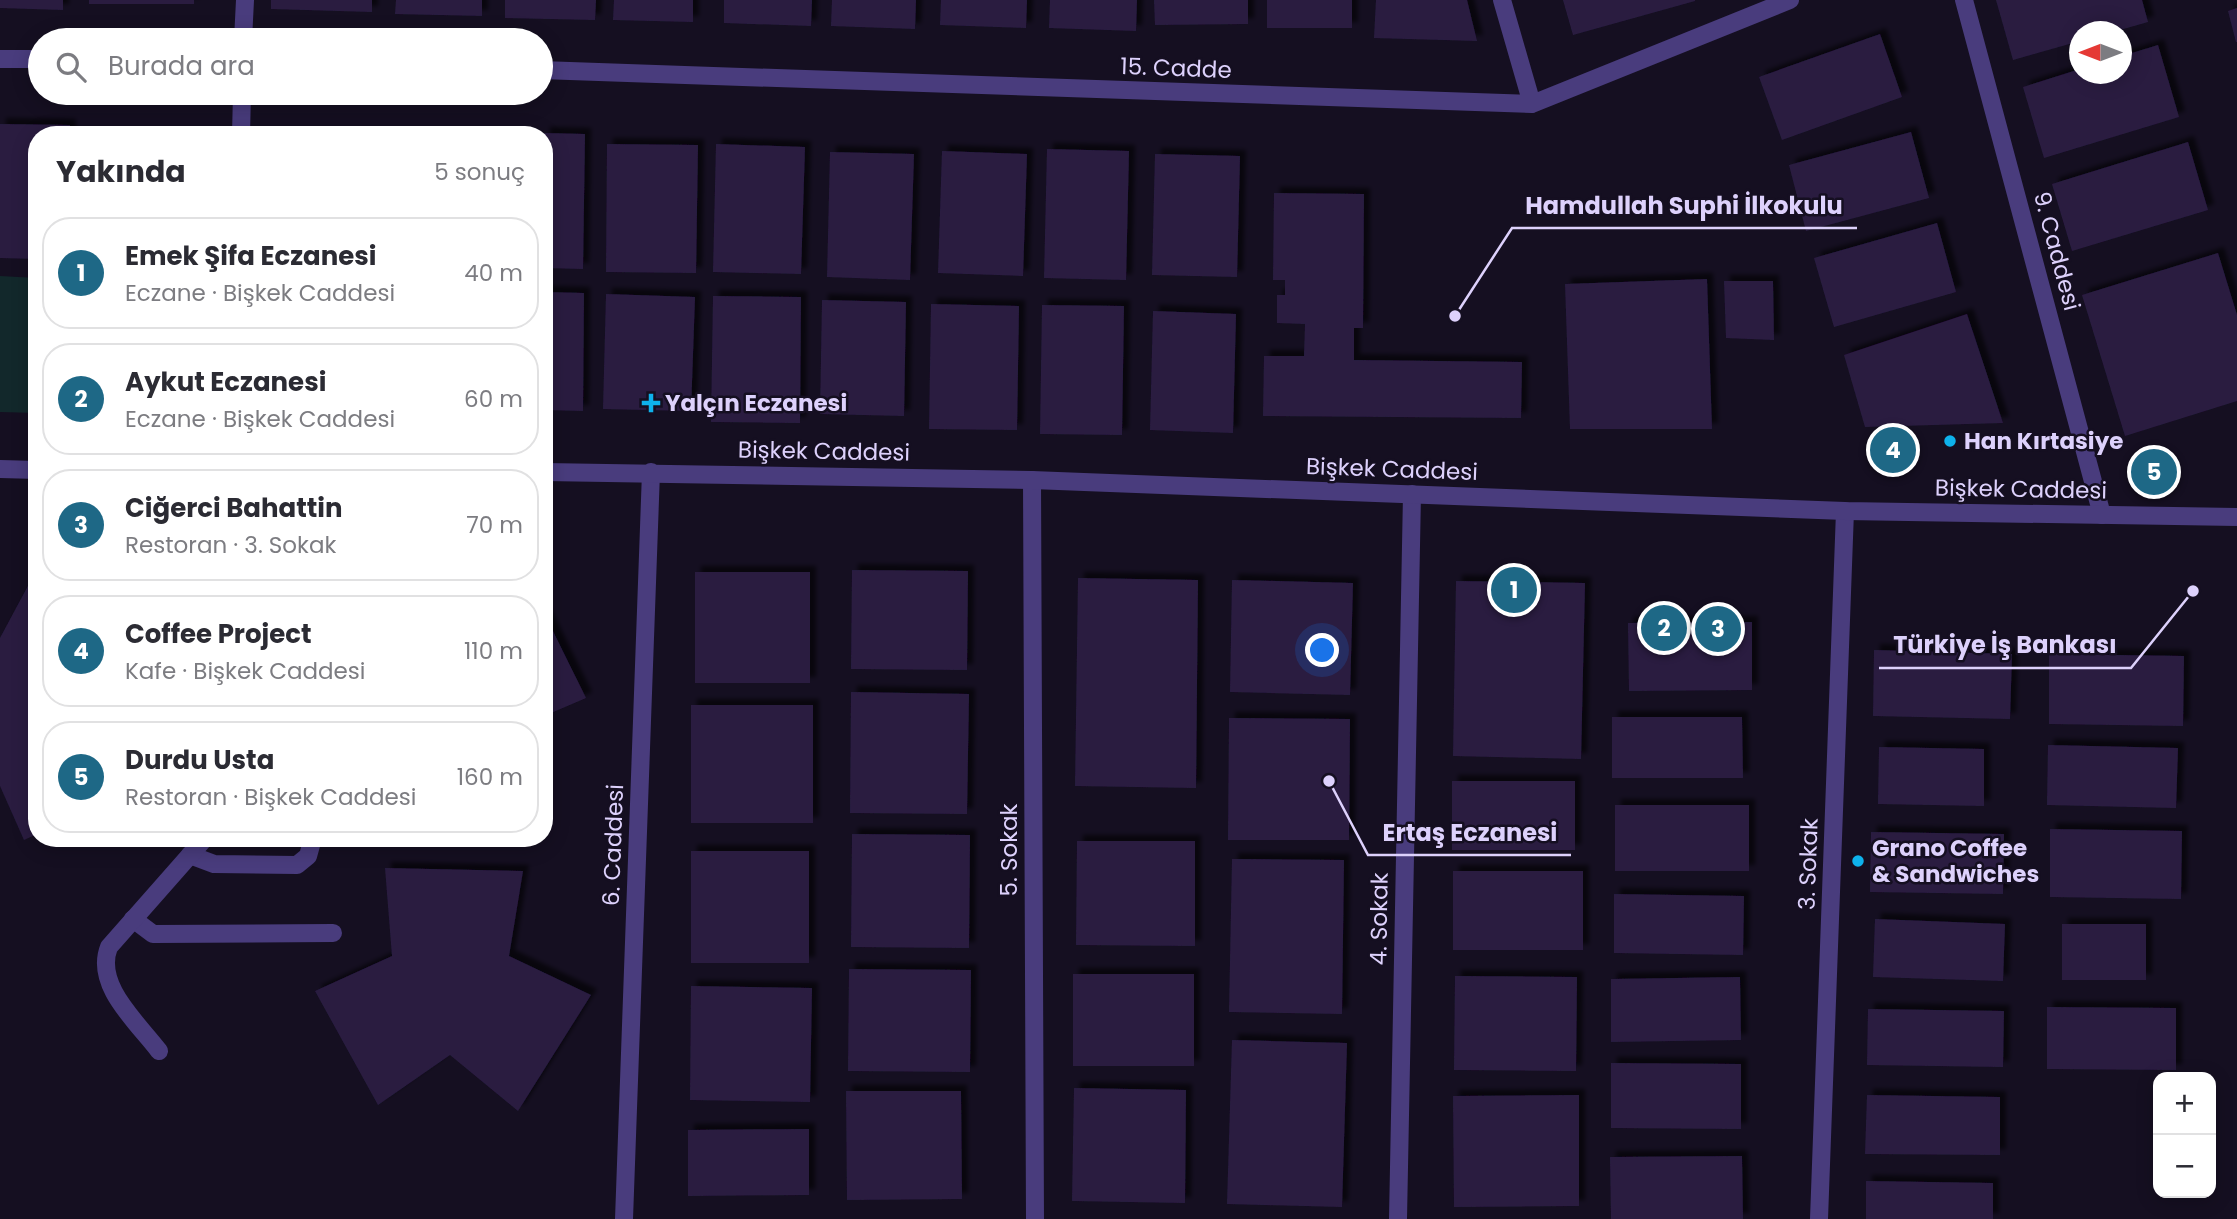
<!DOCTYPE html>
<html lang="tr">
<head>
<meta charset="utf-8">
<style>
	body { margin:0; font-family:Poppins,sans-serif; background:#f7f7f7; color:#2b2b33 }
	.controls { position:absolute; right:21px; bottom:21px; display:grid; overflow:hidden; border-radius:14px; box-shadow:0 4px 18px #0003 }
	.controls button { width:63px; height:63px; display:grid; place-items:center; padding:0; border:0; border-bottom:2px solid #e1e1e2; background:#fff; color:#2b2b33; font:35px sans-serif }
	.compass { position:absolute; left:2069px; top:21px; width:63px; height:63px; border-radius:50%; background:#fff; box-shadow:0 4px 18px #0003; rotate:270deg }
	.you { position:absolute; left:1323px; top:651px; width:24px; height:24px; margin:-18px; border:5px solid #fff; border-radius:50%; background:#1a73e8; box-shadow:0 0 0 10px #1a73e833 }
	.badge { display:grid; place-items:center; width:46px; height:46px; border-radius:50%; background:#1e6886; color:#fff; font-size:23px; font-weight:700 }
	.pin { position:absolute; translate:-50% -50%; border:4px solid #fff; box-shadow:0 2px 7px #0006 }
	.list { margin:0; padding:0; list-style:none }
	h2 { display:flex; justify-content:space-between; align-items:center; height:91px; margin:0; padding:0 28px; font-size:30px }
	h2 small { font-size:23px; font-weight:400; color:#7c7c81 }
	.list li { display:grid; grid-template-columns:46px 1fr auto; gap:21px; align-items:center; box-sizing:border-box; height:112px; margin:0 14px 14px; padding:0 14px; border:2px solid #e1e1e2; border-radius:28px }
	.list b { display:block; font-size:26px; white-space:nowrap }
	.list p { margin:0; font-size:23px; white-space:nowrap; color:#7c7c81 }
	.list em { font-size:23px; font-style:normal; color:#7c7c81 }
	.icon { flex:none; width:38px; height:38px; fill:none; stroke:currentColor; stroke-width:2; stroke-linecap:round; stroke-linejoin:round }
	.map { position:relative; flex:none; width:2237px; height:1219px; overflow:hidden }
	.search { position:absolute; background:#fff; box-shadow:0 4px 18px #0003; left:28px; top:28px; width:525px; height:77px; display:flex; align-items:center; gap:18px; box-sizing:border-box; padding:0 24px; border-radius:38px; color:#7c7c81; font-size:26px }
	.panel { position:absolute; background:#fff; box-shadow:0 4px 18px #0003; left:28px; top:126px; width:525px; height:721px; border-radius:28px }
	.map>svg:first-child { display:block }
</style>
</head>
<body>
<div class="map">
<svg width="2237" height="1219" viewBox="0 0 2237 1219">
	<defs>
		<filter id="shadow"><feDropShadow dx="6" dy="-6" stdDeviation="2" flood-color="#0009"/></filter>
	</defs>
	<rect width="100%" height="100%" fill="#150f21"/>
	<path fill="#12282b" d="M0 276 37 278V413L0 412Z"/>
	<path fill="#291c41" filter="url(#shadow)" d="M0 0H63V10L0 8Z
		M89 0H194V4H89Z
		M271 0H372V12L271 9Z
		M396 0H482V16L395 14Z
		M505 0H596L595 20 505 18Z
		M614 0H693V22L613 20Z
		M724 0H812L811 26 724 23Z
		M832 0H916L915 29 831 26Z
		M941 0H1027L1026 28 940 25Z
		M1050 0H1137L1136 31 1049 28Z
		M1154 0H1248V24L1155 25Z
		M1267 0H1352V28H1267Z
		M1376 0H1467L1477 41 1374 38Z
		M1563 0H1695V1L1573 35Z
		M1996 0H2142L2148 22 2113 32H2080V41L2013 60Z
		M2237 8V42H2236L2228 11Z
		M1880 34 1902 97 1782 140 1759 77Z
		M2158 45 2179 117 2044 158 2023 87 2080 69V74H2122V56Z
		M0 124 70 125V135H37V259L0 258Z
		M1911 132 1929 198 1806 231 1789 165Z
		M544 133 585 134 583 269 544 268Z
		M2188 142 2208 210 2072 251 2052 184Z
		M607 144 698 145 696 273 606 272Z
		M716 144 805 147 801 274 713 272Z
		M1047 149 1129 151 1126 280 1044 278Z
		M942 151 1027 154 1023 276 938 273Z
		M830 152 914 154 910 280 827 277Z
		M1155 154 1240 156 1237 277 1152 275Z
		M1274 193 1364 194 1363 328H1354V360L1522 362 1521 418 1263 416 1264 356H1304L1305 324 1277 323V295H1285V280H1273Z
		M1937 223 1956 292 1834 327 1814 258Z
		M2218 253 2237 315V401L2125 436 2082 295Z
		M1707 279 1712 429H1570L1565 284Z
		M1724 281H1773L1774 340 1726 338Z
		M544 292 584 293 583 411 544 410Z
		M606 294 695 297 691 411 603 409Z
		M713 296 801 297 800 423 711 422Z
		M822 300 906 302 904 416 820 414Z
		M931 304 1019 306 1017 430 929 429Z
		M1042 305 1124 306 1122 435 1040 434Z
		M1153 311 1236 314 1233 433 1150 430Z
		M1967 314 2003 423 1865 427 1844 355Z
		M37 569V834L24 840 0 786V638Z
		M852 570 968 571 967 670 851 669Z
		M695 572H810V683H695Z
		M1078 578 1198 580 1196 788 1075 786Z
		M1232 580 1353 583 1350 695 1230 692Z
		M1456 581 1585 583 1581 759 1453 756Z
		M544 613 586 698 544 716Z
		M1752 622V690L1629 691 1628 623Z
		M1874 650 2012 654 2010 719 1873 716Z
		M2049 654 2184 656 2183 726 2049 724Z
		M851 692 969 694 967 814 850 813Z
		M691 705H813V823H691Z
		M1612 717H1742L1743 778H1612Z
		M1229 718 1350 719 1349 840H1228Z
		M2048 745 2178 748 2176 808 2047 805Z
		M1879 747 1984 749V806L1878 804Z
		M1452 781H1575V850H1452Z
		M1615 805H1749V871H1615Z
		M2050 829 2182 831 2181 899 2050 897Z
		M1871 832 2004 834 2003 894 1870 892Z
		M852 834 970 835 969 948 851 947Z
		M1077 841H1195V946L1076 945Z
		M691 851H809V963H691Z
		M1232 859 1344 860 1342 1014 1229 1012Z
		M385 868 523 871 509 956 591 995 518 1111 450 1055 378 1105 315 991 392 956Z
		M1453 871H1583V950H1453Z
		M1614 894 1744 896 1743 955 1614 953Z
		M1875 919 2005 924 2003 981 1873 977Z
		M2062 924H2146V980H2062Z
		M849 969 971 970 970 1072 848 1071Z
		M1073 974H1194V1066H1073Z
		M1455 976 1577 977 1576 1071 1454 1070Z
		M1740 977 1741 1040 1611 1042V979Z
		M691 986 812 988 810 1102 690 1100Z
		M2047 1007 2176 1008V1070L2047 1069Z
		M1868 1009 2004 1011 2003 1067 1867 1065Z
		M1232 1040 1347 1043 1342 1207 1227 1204Z
		M1611 1063 1741 1064V1129L1611 1128Z
		M1074 1088 1186 1090 1185 1203 1072 1201Z
		M846 1091H961L962 1199 847 1200Z
		M1579 1095V1206L1454 1207 1453 1096Z
		M1867 1095 2000 1097V1155L1865 1154Z
		M809 1129V1195L688 1196V1130Z
		M1742 1156 1743 1219H1611L1610 1157Z
		M1866 1181 1993 1183V1219H1866Z"/>
	<g fill="none" stroke-linecap="round" stroke-linejoin="round">
		<path stroke="#493c7d" stroke-width="18" d="M190 855 214 864 297 865 308 856 313 838
			M133 919 153 934 333 933"/>
		<path stroke="#493c7d" stroke-width="18" d="M1502 0 1532 104
			M1964 0 2102 515
			M243 40 245 0
			M0 59H40
			M541 70 1532 104 1790 0
			M241 135 242 93
			M1032 480 1035 1219
			M159 1051C137 1022 94 985 109 947L205 838
			M624 1219 651 472
			M1398 1219 1412 494
			M1819 1219 1845 511"/>
		<path stroke="#493c7d" stroke-width="18" d="M0 469 37 470
			M544 472 1032 480 1845 511 2237 517"/>
	</g>
	<g fill="#0eb2ec" stroke="#150f21" stroke-width="2.5">
		<path d="M647.5 392.5h7v7h7v7h-7v7h-7v-7h-7v-7h7z"/>
		<circle cx="1950" cy="441" r="7"/>
		<circle cx="1858" cy="861" r="7"/>
	</g>
	<g text-anchor="middle" stroke-width="5" stroke-linejoin="round" paint-order="stroke">
		<g font-size="23" fill="#ddd1fc" stroke="#150f21">
			<text transform="translate(1176 68) rotate(2)" y="8">15. Cadde</text>
			<text transform="translate(2057 251) rotate(75)" y="8">9. Caddesi</text>
			<text transform="translate(824 451) rotate(1)" y="8">Bişkek Caddesi</text>
			<text transform="translate(1392 469) rotate(2)" y="8">Bişkek Caddesi</text>
			<text transform="translate(2021 489) rotate(1)" y="8">Bişkek Caddesi</text>
			<text transform="translate(613 845) rotate(-88)" y="8">6. Caddesi</text>
			<text transform="translate(1009 850) rotate(-90)" y="8">5. Sokak</text>
			<text transform="translate(1808 864) rotate(-88)" y="8">3. Sokak</text>
			<text transform="translate(1379 919) rotate(-89)" y="8">4. Sokak</text>
		</g>
		<g font-size="23" font-weight="bold" fill="#ddd1fc" stroke="#150f21" text-anchor="start">
			<text x="665" y="411">Yalçın Eczanesi</text>
			<text x="1964" y="449">Han Kırtasiye</text>
			<text x="1872" y="856">Grano Coffee<tspan x="1872" dy="26">&amp; Sandwiches</tspan></text>
		</g>
	</g>
	<path fill="none" stroke="#ddd1fc" stroke-width="2.5" d="M1455 316L1512 228H1857M2193 591L2131 668H1879M1329 781L1368 855H1571"/>
	<g fill="#ddd1fc" stroke="#150f21" stroke-width="2.5">
		<circle cx="1455" cy="316" r="7"/>
		<circle cx="2193" cy="591" r="7"/>
		<circle cx="1329" cy="781" r="7"/>
	</g>
	<g font-size="24" text-anchor="middle" font-weight="bold" fill="#ddd1fc" stroke="#150f21" stroke-width="5" stroke-linejoin="round" paint-order="stroke">
		<text x="1684" y="214">Hamdullah Suphi İlkokulu</text>
		<text x="2005" y="653">Türkiye İş Bankası</text>
		<text x="1470" y="841">Ertaş Eczanesi</text>
	</g>
</svg>
<div class="controls">
<button>+</button>
<button>−</button>
</div>
<svg class="compass" viewBox="-18 -18 36 36"><path d="M0-13l5 13h-10z" fill="#e53935"/><path d="M0 13l5-13h-10z" fill="#7c7c81"/></svg>
<div class="you"></div>
<div class="pin badge" style="left:1514px;top:590px">1</div>
<div class="pin badge" style="left:1664px;top:628px">2</div>
<div class="pin badge" style="left:1718px;top:629px">3</div>
<div class="pin badge" style="left:1893px;top:450px">4</div>
<div class="pin badge" style="left:2154px;top:472px">5</div>
<div class="search"><svg class="icon" aria-label="search" viewBox="0 0 24 24"><circle cx="10" cy="10" r="6"/><path d="M15 15l6 6"/></svg>Burada ara</div>
<section class="panel">
<h2>Yakında<small>5 sonuç</small></h2>
<ul class="list">
<li><span class="badge">1</span><div><b>Emek Şifa Eczanesi</b><p>Eczane · Bişkek Caddesi</p></div><em>40 m</em></li>
<li><span class="badge">2</span><div><b>Aykut Eczanesi</b><p>Eczane · Bişkek Caddesi</p></div><em>60 m</em></li>
<li><span class="badge">3</span><div><b>Ciğerci Bahattin</b><p>Restoran · 3. Sokak</p></div><em>70 m</em></li>
<li><span class="badge">4</span><div><b>Coffee Project</b><p>Kafe · Bişkek Caddesi</p></div><em>110 m</em></li>
<li><span class="badge">5</span><div><b>Durdu Usta</b><p>Restoran · Bişkek Caddesi</p></div><em>160 m</em></li>
</ul>
</section>
</div>
</body>
</html>
